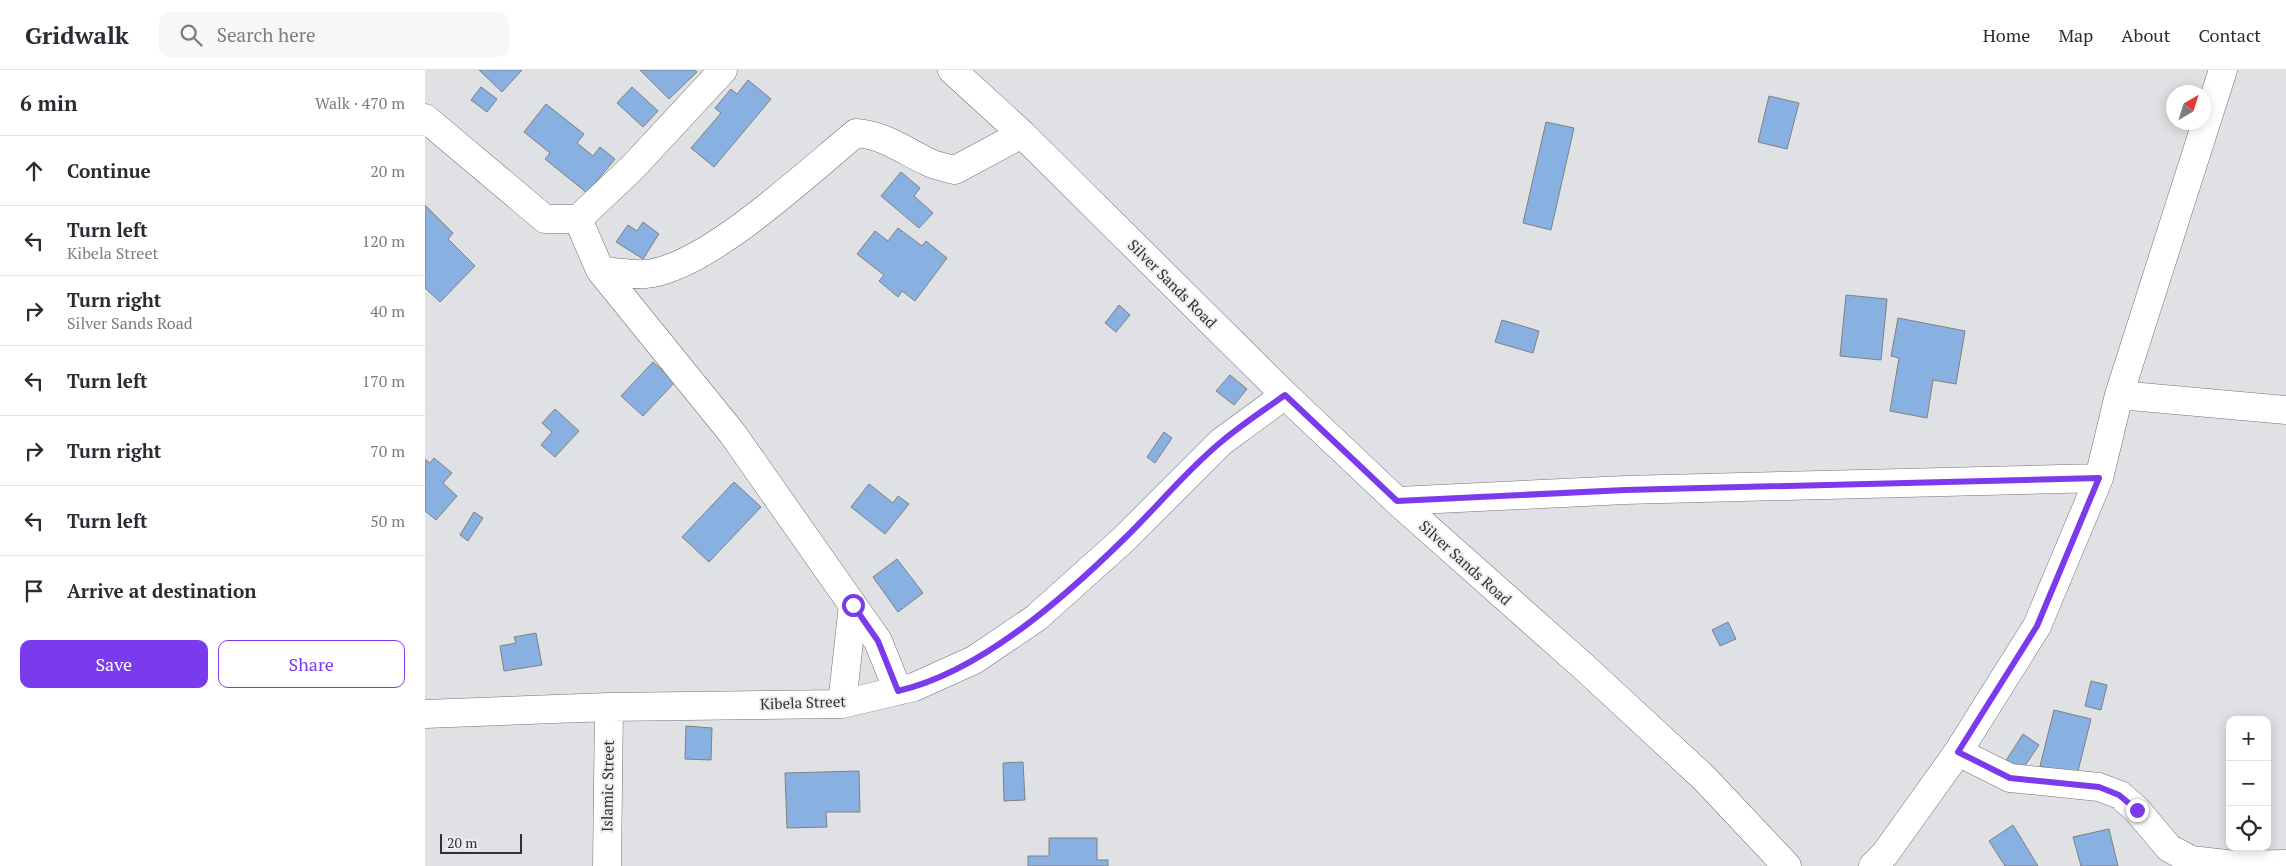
<!DOCTYPE html>
<html lang="en">
<head>
<meta charset="utf-8">
<style>
	body { margin:0; font-family:"PT Serif",serif; background:#f7f7f7; color:#2b2b33 }
	.controls { position:absolute; right:15px; bottom:15px; display:grid; overflow:hidden; border-radius:10px; box-shadow:0 2px 12px #0003 }
	.controls button { width:45px; height:45px; display:grid; place-items:center; padding:0; border:0; border-bottom:1px solid #e1e1e2; background:#fff; color:#2b2b33; font:25px sans-serif }
	.compass { position:absolute; left:1741px; top:15px; width:45px; height:45px; border-radius:50%; background:#fff; box-shadow:0 2px 12px #0003; rotate:39deg }
	.scale { position:absolute; left:15px; bottom:12px; width:82px; box-sizing:border-box; padding-left:5px; border:2px solid #303132; border-top:0; font-size:14px; line-height:18px; white-space:nowrap; color:#303132; -webkit-text-stroke:4px #eceef1; paint-order:stroke }
	.stop { position:absolute; width:15px; height:15px; margin:-11px; border:4px solid #7c3aed; border-radius:50%; background:#fff }
	.stop.end { background:#7c3aed; border-color:#fff; box-shadow:0 1px 5px #0008 }
	.list { margin:0; padding:0; list-style:none }
	h2 { display:flex; justify-content:space-between; align-items:center; height:65px; margin:0; padding:0 20px; font-size:21px }
	h2 small { font-size:16px; font-weight:400; color:#7c7c81 }
	.list li { display:grid; grid-template-columns:32px 1fr auto; gap:15px; align-items:center; box-sizing:border-box; height:70px; padding:0 20px; border-top:1px solid #e1e1e2 }
	.list b { display:block; font-size:19px; white-space:nowrap }
	.list p { margin:0; font-size:16px; white-space:nowrap; color:#7c7c81 }
	.list em { font-size:16px; font-style:normal; color:#7c7c81 }
	.actions { display:flex; gap:10px; padding:15px 20px }
	.actions a { flex:1; padding:11px 0; border:1px solid #7c3aed; border-radius:10px; text-align:center; font-size:18px; color:#7c3aed }
	.actions .main { background:#7c3aed; color:#fff }
	.icon { flex:none; width:28px; height:28px; fill:none; stroke:currentColor; stroke-width:2; stroke-linecap:round; stroke-linejoin:round }
	.map { position:relative; flex:none; width:1861px; height:796px; overflow:hidden }
	header { display:flex; align-items:center; gap:30px; box-sizing:border-box; height:70px; padding:0 25px; background:#fff; border-bottom:1px solid #e1e1e2 }
	header strong { font-size:24px }
	nav { display:flex; gap:28px; margin-inline-start:auto; font-size:18px }
	.search { width:350px; height:45px; background:#f7f7f7; display:flex; align-items:center; gap:12px; box-sizing:border-box; padding:0 18px; border-radius:10px; color:#7c7c81; font-size:19px }
	main { display:flex }
	aside { flex:1; background:#fff }
	.map>svg:first-child { display:block }
</style>
</head>
<body>
<header>
<strong>Gridwalk</strong>
<div class="search"><svg class="icon" aria-label="search" viewBox="0 0 24 24"><circle cx="10" cy="10" r="6"/><path d="M15 15l6 6"/></svg>Search here</div>
<nav><a>Home</a><a>Map</a><a>About</a><a>Contact</a></nav>
</header>
<main>
<aside>
<h2>6 min<small>Walk · 470 m</small></h2>
<ul class="list">
<li><svg class="icon" aria-label="ahead" viewBox="0 0 24 24"><path d="M12 20V5M6 11l6-6 6 6"/></svg><div><b>Continue</b></div><em>20 m</em></li>
<li><svg class="icon" aria-label="left" viewBox="0 0 24 24"><path d="M17 20v-9H6M10 6l-5 5 5 5"/></svg><div><b>Turn left</b><p>Kibela Street</p></div><em>120 m</em></li>
<li><svg class="icon" aria-label="right" viewBox="0 0 24 24"><path d="M7 20v-9h11M14 6l5 5-5 5"/></svg><div><b>Turn right</b><p>Silver Sands Road</p></div><em>40 m</em></li>
<li><svg class="icon" aria-label="left" viewBox="0 0 24 24"><path d="M17 20v-9H6M10 6l-5 5 5 5"/></svg><div><b>Turn left</b></div><em>170 m</em></li>
<li><svg class="icon" aria-label="right" viewBox="0 0 24 24"><path d="M7 20v-9h11M14 6l5 5-5 5"/></svg><div><b>Turn right</b></div><em>70 m</em></li>
<li><svg class="icon" aria-label="left" viewBox="0 0 24 24"><path d="M17 20v-9H6M10 6l-5 5 5 5"/></svg><div><b>Turn left</b></div><em>50 m</em></li>
<li><svg class="icon" aria-label="arrive" viewBox="0 0 24 24"><path d="M6 21V4h12l-3 4 3 4H6"/></svg><div><b>Arrive at destination</b></div></li>
</ul>
<div class="actions"><a class="main">Save</a><a>Share</a></div>
</aside>
<div class="map">
<svg width="1861" height="796" viewBox="0 0 1861 796">
	<rect width="100%" height="100%" fill="#dfe1e4"/>
	<path fill="#88b1e2" stroke="#7e8082" d="M54 0H97L77 22Z
		M215 0H270L272 2 244 29Z
		M323 10 346 29 289 97 266 78 296 43 290 38 306 19 312 24Z
		M56 17 72 29 62 42 46 30Z
		M207 17 233 41 218 57 192 33Z
		M1344 26 1374 33 1362 79 1333 72Z
		M121 34 159 64 152 73 168 86 175 77 190 89 162 123 120 89 125 83 99 62Z
		M1121 52 1149 58 1126 160 1098 153Z
		M476 102 495 118 489 126 508 143 494 158 456 126Z
		M0 135 28 163 23 169 50 196 15 232 0 218Z
		M218 152 234 164 218 189 191 172 203 155 212 161Z
		M473 158 497 176 501 171 522 188 490 231 477 221 473 227 454 211 459 205 432 184 450 161 463 171Z
		M1421 225 1462 229 1456 290 1415 286Z
		M694 235 705 245 691 262 680 253Z
		M1473 248 1540 261 1531 314 1508 310 1502 348 1465 341 1474 288 1466 286Z
		M1077 250 1114 261 1108 283 1070 272Z
		M228 292 250 312 218 346 196 326Z
		M805 305 822 319 809 335 791 321Z
		M130 339 154 361 130 387 116 375 127 362 117 353Z
		M739 362 747 368 730 393 722 387Z
		M9 388 27 403 18 413 32 426 11 450 0 441V389L5 393Z
		M309 412 336 437 284 492 257 467Z
		M444 414 468 433 473 426 484 434 460 464 426 437Z
		M49 442 58 448 43 471 35 465Z
		M472 489 498 523 473 542 448 507Z
		M1303 552 1311 569 1295 576 1287 560Z
		M111 563 117 595 79 601 75 576 91 573 89 567Z
		M1666 611 1682 615 1676 640 1660 636Z
		M1629 640 1666 649 1652 705 1615 696Z
		M261 656 287 658 286 690 260 689Z
		M1598 664 1614 675 1595 703 1580 692Z
		M598 692 600 730 579 731 578 693Z
		M434 701 435 742H401L402 757 362 758 360 703Z
		M1588 755 1613 796H1580L1564 771Z
		M1684 759 1693 796H1656L1648 767Z
		M624 768H672V790H683V796H603V786H624Z"/>
	<g fill="none" stroke-linecap="round" stroke-linejoin="round">
		<g stroke="#717375" stroke-width="29">
			<path id="minor" d="M527 0 597 64 860 325 972 431 1159 597 1279 708 1362 796
				M0 48 120 149H153L208 97 298 0
				M153 149 175 200 307 363 453 571 473 621
				M175 200C189 202 206 205 220 204 280 200 383 102 431 63 459 65 478 80 503 92 511 96 521 98 530 100L597 64
				M1694 325 1861 340
				M972 431 1200 420 1674 408
				M417 634 428 535
				M0 644 184 637 417 634 489 617 549 590 611 548 699 469 796 372 860 325
				M1533 682 1585 708 1674 717 1695 725 1712 740 1744 778 1766 790 1810 795 1861 794
				M182 796 184 637
				M1448 796 1460 784 1533 682 1612 556 1674 408 1694 325 1798 0"/>
		</g>
		<use href="#minor" stroke="#fff" stroke-width="28"/>
	</g>
	<g fill="none" stroke-linecap="round" stroke-linejoin="round">
		<path stroke="#7c3aed" stroke-width="6" d="M428 535 453 571 473 621C556 602 640 527 700 468 732 437 761 401 796 372 816 355 839 340 860 325L972 431 1200 420 1674 408 1612 556 1533 682 1585 708 1674 717 1694 725 1712 740"/>
	</g>
	<g text-anchor="middle" stroke-width="4" stroke-linejoin="round" paint-order="stroke">
		<g font-size="15" fill="#303132" stroke="#eceef1">
			<text transform="translate(747 214) rotate(45)" y="5">Silver Sands Road</text>
			<text transform="translate(1040 493) rotate(42)" y="5">Silver Sands Road</text>
			<text transform="translate(378 633) rotate(-2)" y="5">Kibela Street</text>
			<text transform="translate(183 716) rotate(-89)" y="5">Islamic Street</text>
		</g>
	</g>
</svg>
<div class="controls">
<button>+</button>
<button>−</button>
<button><svg class="icon" aria-label="locate" viewBox="0 0 24 24"><circle cx="12" cy="12" r="6"/><path d="M12 2v4M12 18v4M2 12h4M18 12h4"/></svg></button>
</div>
<svg class="compass" viewBox="-18 -18 36 36"><path d="M0-13l5 13h-10z" fill="#e53935"/><path d="M0 13l5-13h-10z" fill="#7c7c81"/></svg>
<div class="scale">20 m</div>
<div class="stop" style="left:428px;top:535px"></div>
<div class="stop end" style="left:1712px;top:740px"></div>
</div>
</main>
</body>
</html>
